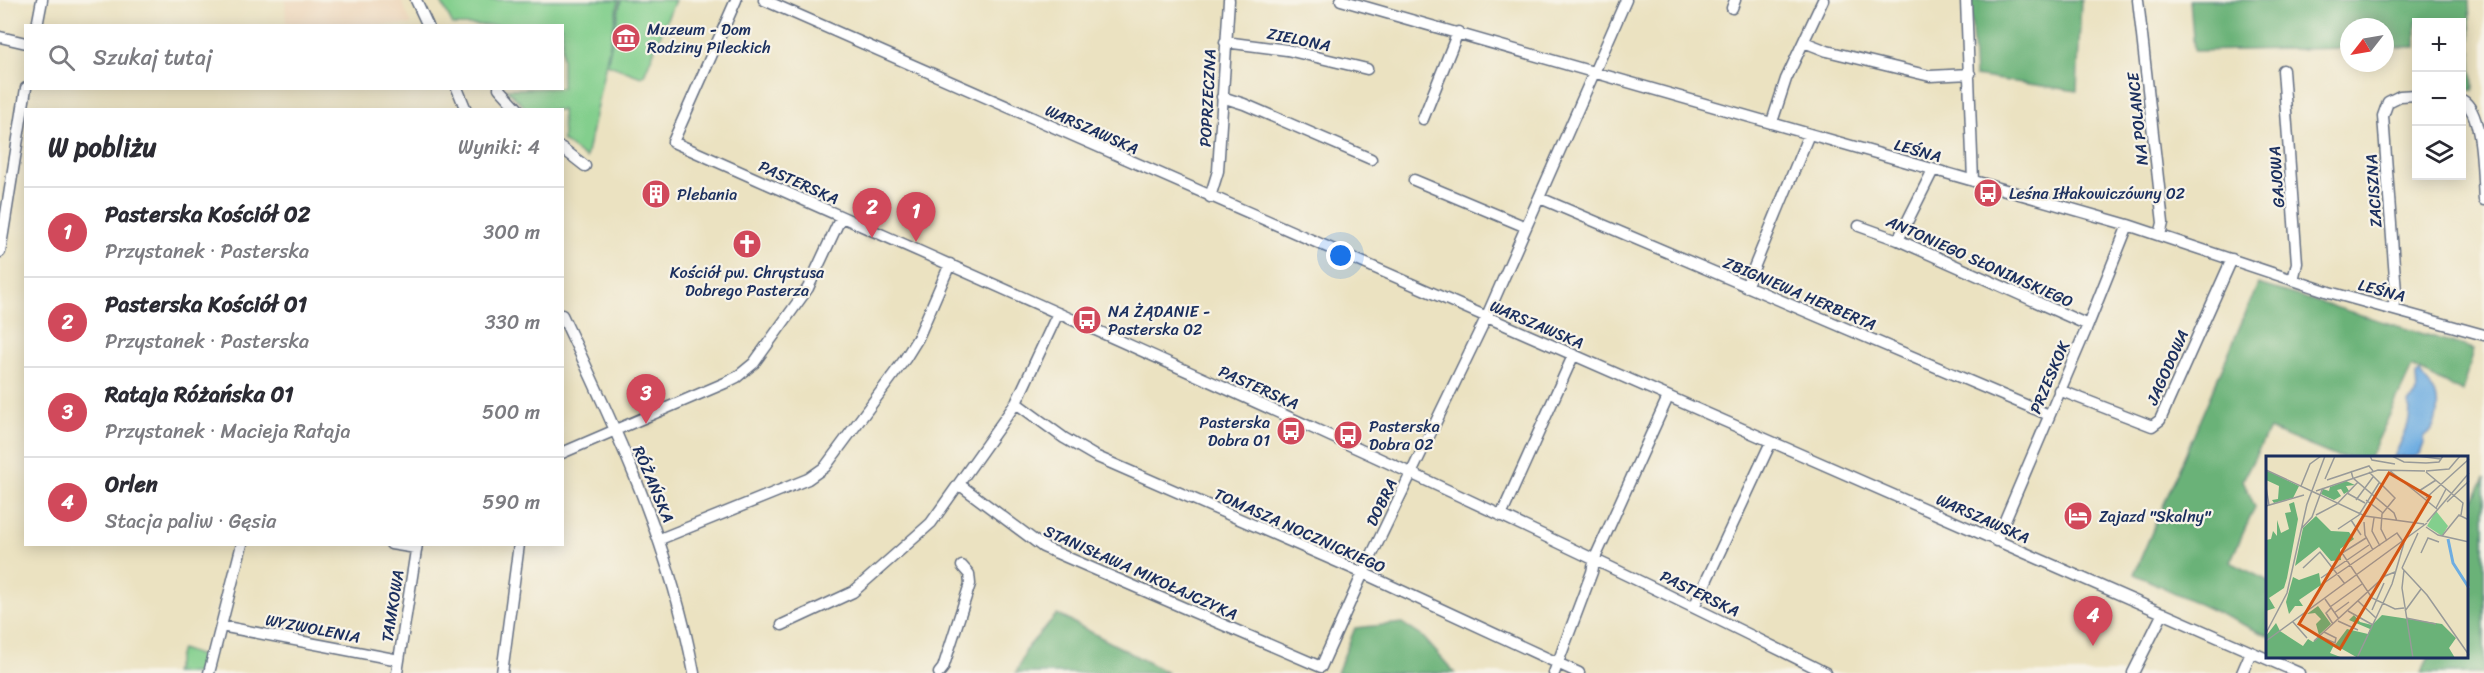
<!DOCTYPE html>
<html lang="pl">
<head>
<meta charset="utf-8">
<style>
	body { margin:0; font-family:Sriracha,sans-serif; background:#f2f2f3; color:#2b2b33 }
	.controls { position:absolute; right:18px; top:18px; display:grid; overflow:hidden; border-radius:0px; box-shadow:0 3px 15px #0003 }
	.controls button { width:54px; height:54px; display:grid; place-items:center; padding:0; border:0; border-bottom:2px solid #e1e1e2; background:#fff; color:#2b2b33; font:30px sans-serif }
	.compass { position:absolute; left:2340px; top:18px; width:54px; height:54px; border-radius:50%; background:#fff; box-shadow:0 3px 15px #0003; rotate:239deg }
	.you { position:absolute; left:1341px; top:256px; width:21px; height:21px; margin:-15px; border:4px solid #fff; border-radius:50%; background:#1a73e8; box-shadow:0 0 0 9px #1a73e833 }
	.badge { display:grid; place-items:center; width:39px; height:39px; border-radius:50%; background:#d1495b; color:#fff; font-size:20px; font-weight:700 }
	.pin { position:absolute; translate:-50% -50px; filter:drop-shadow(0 2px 3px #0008) }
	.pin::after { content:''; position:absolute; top:32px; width:21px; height:18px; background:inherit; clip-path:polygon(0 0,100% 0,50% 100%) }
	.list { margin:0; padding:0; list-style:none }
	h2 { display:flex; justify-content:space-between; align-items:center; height:78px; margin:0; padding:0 24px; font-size:26px }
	h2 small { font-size:20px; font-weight:400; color:#7c7c81 }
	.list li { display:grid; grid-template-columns:39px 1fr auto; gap:18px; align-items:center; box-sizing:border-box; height:90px; padding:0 24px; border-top:2px solid #e1e1e2 }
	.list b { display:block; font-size:22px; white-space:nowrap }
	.list p { margin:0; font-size:20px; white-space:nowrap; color:#7c7c81 }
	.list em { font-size:20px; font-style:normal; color:#7c7c81 }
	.icon { flex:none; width:33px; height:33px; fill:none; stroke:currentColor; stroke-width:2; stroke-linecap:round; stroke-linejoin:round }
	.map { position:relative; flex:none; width:2484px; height:673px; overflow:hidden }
	.search { position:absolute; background:#fff; box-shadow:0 3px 15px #0003; left:24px; top:24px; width:540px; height:66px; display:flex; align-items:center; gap:15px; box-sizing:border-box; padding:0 21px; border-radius:0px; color:#7c7c81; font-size:22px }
	.panel { position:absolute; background:#fff; box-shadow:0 3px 15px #0003; left:24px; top:108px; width:540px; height:438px; border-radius:0px }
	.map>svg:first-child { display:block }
</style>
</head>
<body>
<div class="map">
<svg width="2484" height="673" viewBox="0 0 2484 673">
	<rect width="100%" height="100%" fill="#f7f3e8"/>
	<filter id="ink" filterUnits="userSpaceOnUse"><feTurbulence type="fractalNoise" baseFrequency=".0167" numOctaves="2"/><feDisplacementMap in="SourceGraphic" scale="12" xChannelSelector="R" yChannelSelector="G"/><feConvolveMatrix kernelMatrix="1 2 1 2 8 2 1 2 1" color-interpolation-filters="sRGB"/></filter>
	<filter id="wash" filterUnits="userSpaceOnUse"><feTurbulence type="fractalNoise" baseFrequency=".008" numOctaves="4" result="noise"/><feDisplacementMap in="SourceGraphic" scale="24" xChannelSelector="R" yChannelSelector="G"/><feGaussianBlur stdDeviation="1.35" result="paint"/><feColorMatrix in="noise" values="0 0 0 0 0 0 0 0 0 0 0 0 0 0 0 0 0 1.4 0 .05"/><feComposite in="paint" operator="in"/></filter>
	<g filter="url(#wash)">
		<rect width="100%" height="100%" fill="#ebe2c1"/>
		<path fill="#eed7bb" d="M285 0H401L412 25H286Z"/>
		<path fill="#83cf8d" stroke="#4f7f76" stroke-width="1.5" d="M440 0H619L586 158 563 141 562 110 527 109 506 89 562 88V26L453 25Z
			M621 0H675L644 75 641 77 607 64Z
			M181 649 208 658 204 673H174Z"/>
		<path fill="#6ab278" stroke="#42706b" stroke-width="1.5" d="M1970 0H2081L2077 91 1975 76Z
			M2190 0H2469L2473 90 2462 91V22H2416V47H2385V27H2349V48L2194 51Z
			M2258 284 2474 349 2463 392 2412 367 2370 457H2337L2269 429 2243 480 2255 507 2230 562 2268 581V636L2134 574Z
			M2484 478V673H2421L2429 657 2468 656V510Z
			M1057 614 1164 671 1168 673H1016L1027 648Z
			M1402 623 1423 637 1455 673H1337L1355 628Z"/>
		<path fill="#6eade1" stroke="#446ea0" stroke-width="1.5" d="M2420 373C2424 381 2431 386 2435 393 2440 405 2437 432 2424 437V443L2420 454 2414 457H2394C2401 440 2413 423 2409 404L2417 393 2416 375Z"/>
	</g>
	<g filter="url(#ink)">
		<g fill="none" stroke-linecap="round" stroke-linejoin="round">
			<g stroke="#646e81" stroke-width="13">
				<path id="minor" d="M416 0 428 26
					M736 0 673 142C1060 314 1448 483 1826 673
					M764 0 2299 673
					M1341 0 2128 225 2329 292 2484 335
					M1966 0 1973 181
					M2138 0 2163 223 2160 235
					M1732 8 1735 0
					M37 26 42 0
					M0 37 26 43
					M1225 42 1287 50 1367 69
					M1804 42 1827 51 1930 76 1970 74
					M2283 70 2297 263 2293 280
					M457 88 466 110
					M499 88 519 110
					M1222 97 1244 104 1371 159
					M2462 100C2484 112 2482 176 2484 200
					M1423 119 1458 32
					M1772 122 1786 79 1823 0
					M562 148 585 166
					M1414 180 1526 227
					M1210 197 1218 171 1229 0
					M1540 198 2049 415
					M1859 226 1898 240 2088 325
					M1898 240 1933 170
					M0 252 26 88
					M1746 287 1809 134
					M2393 308 2396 292 2383 116 2388 102 2400 96 2416 95
					M562 315C618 433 670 544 694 673
					M2059 390 2152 426 2160 420 2232 259
					M1016 403 1064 438 1095 456 1363 573 1579 673
					M562 453 725 383 737 377 754 363 808 288 841 217
					M960 485 1043 547 1321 667 1363 573 1486 318 1626 0
					M1501 516 1573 356
					M660 539 808 479 825 467 905 359 918 338 950 264
					M1996 541 2088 325 2128 225
					M391 544 416 548
					M1694 607 1771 442
					M782 625 853 592 931 523 1016 403 1058 313
					M221 626 399 660
					M209 673 242 544
					M397 673 417 544
					M502 673 519 544
					M939 673 943 668 970 584 969 574 962 566
					M1554 673 1592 572 1595 558 1668 397
					M2133 673 2163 613
					M2242 673 2251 652"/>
			</g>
			<use href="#minor" stroke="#fff" stroke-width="10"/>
		</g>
	</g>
	<defs>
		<g id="museum-disc" transform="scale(1.5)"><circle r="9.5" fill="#d1495b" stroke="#f7f3e8"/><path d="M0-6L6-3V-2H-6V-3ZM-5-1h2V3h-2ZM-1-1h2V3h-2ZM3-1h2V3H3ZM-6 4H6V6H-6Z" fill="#fff"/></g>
		<g id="bus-disc" transform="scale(1.5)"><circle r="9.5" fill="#d1495b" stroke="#f7f3e8"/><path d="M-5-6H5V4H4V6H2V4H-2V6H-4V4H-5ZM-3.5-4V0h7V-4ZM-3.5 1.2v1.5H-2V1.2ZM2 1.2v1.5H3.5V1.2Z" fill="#fff"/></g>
		<g id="building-disc" transform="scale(1.5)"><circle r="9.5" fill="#d1495b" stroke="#f7f3e8"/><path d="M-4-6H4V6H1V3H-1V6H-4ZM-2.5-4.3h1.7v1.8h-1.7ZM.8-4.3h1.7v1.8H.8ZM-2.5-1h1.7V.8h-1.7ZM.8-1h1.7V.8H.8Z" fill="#fff"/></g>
		<g id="church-disc" transform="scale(1.5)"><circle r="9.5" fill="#d1495b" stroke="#f7f3e8"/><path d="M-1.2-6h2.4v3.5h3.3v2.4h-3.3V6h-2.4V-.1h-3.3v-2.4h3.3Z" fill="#fff"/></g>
		<g id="hotel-disc" transform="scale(1.5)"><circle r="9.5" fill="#d1495b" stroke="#f7f3e8"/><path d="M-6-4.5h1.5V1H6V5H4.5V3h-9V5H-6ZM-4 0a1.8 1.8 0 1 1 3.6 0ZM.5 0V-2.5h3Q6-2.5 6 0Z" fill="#fff"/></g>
	</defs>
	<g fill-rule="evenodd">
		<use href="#museum-disc" x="626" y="38"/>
		<use href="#bus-disc" x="1988" y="193"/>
		<use href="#building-disc" x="656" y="194"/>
		<use href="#church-disc" x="747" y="244"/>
		<use href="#bus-disc" x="1087" y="320"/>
		<use href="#bus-disc" x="1291" y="431"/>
		<use href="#bus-disc" x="1348" y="435"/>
		<use href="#hotel-disc" x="2078" y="516"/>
	</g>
	<g text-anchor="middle" stroke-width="4.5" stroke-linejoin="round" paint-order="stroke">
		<g font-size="16" fill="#1b2f5e" stroke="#f7f3e8" text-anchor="start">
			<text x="647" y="35">Muzeum - Dom<tspan x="647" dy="18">Rodziny Pileckich</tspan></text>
			<text x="2009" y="199">Leśna Iłłakowiczówny 02</text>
			<text x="677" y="200">Plebania</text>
			<text x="747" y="278" text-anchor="middle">Kościół pw. Chrystusa<tspan x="747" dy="18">Dobrego Pasterza</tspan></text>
			<text x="1108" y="317">NA ŻĄDANIE -<tspan x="1108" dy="18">Pasterska 02</tspan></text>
			<text x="1270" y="428" text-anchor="end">Pasterska<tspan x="1270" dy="18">Dobra 01</tspan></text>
			<text x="1369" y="432">Pasterska<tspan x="1369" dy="18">Dobra 02</tspan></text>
			<text x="2099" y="522">Zajazd "Skalny"</text>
		</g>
		<g font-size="16" fill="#1b2f5e" stroke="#f7f3e8">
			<text transform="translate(1299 39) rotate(12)" y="6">ZIELONA</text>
			<text transform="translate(1207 98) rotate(-87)" y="6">POPRZECZNA</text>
			<text transform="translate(2137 119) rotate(-96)" y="6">NA POLANCE</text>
			<text transform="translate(1092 129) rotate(24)" y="6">WARSZAWSKA</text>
			<text transform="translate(1918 150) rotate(16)" y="6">LEŚNA</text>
			<text transform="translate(2276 177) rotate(-94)" y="6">GAJOWA</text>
			<text transform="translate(799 182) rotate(24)" y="6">PASTERSKA</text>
			<text transform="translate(2373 191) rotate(-94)" y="6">ZACISZNA</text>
			<text transform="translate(1980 261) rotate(24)" y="6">ANTONIEGO SŁONIMSKIEGO</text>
			<text transform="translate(2382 290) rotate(15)" y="6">LEŚNA</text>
			<text transform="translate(1800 293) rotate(23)" y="6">ZBIGNIEWA HERBERTA</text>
			<text transform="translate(1537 324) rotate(23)" y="6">WARSZAWSKA</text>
			<text transform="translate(2167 367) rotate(-66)" y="6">JAGODOWA</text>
			<text transform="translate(2049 377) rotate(-67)" y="6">PRZESKOK</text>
			<text transform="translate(1259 387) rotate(24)" y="6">PASTERSKA</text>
			<text transform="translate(654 484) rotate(67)" y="6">RÓŻAŃSKA</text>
			<text transform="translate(1381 502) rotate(-64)" y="6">DOBRA</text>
			<text transform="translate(1983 518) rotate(24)" y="6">WARSZAWSKA</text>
			<text transform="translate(1300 530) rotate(24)" y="6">TOMASZA NOCZNICKIEGO</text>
			<text transform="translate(1141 572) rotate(24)" y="6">STANISŁAWA MIKOŁAJCZYKA</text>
			<text transform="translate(1700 593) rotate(26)" y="6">PASTERSKA</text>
			<text transform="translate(392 606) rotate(-81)" y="6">TAMKOWA</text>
			<text transform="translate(313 628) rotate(11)" y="6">WYZWOLENIA</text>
		</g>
	</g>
	<g transform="translate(2266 456)">
		<rect width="202" height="202" fill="#ebe2c1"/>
		<path d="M170 55 182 70 176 80 161 70Z" fill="#83cf8d"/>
		<path d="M0 14 33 30 27 42 8 47 6 44 12 43 13 30 0 24ZM80 25 89 29 80 30 83 35 78 38 75 33 71 34 75 40 68 44 55 38 57 33 63 35 64 31ZM28 46 32 63 21 122 18 132 3 142 9 152 0 155V84L5 83 7 75 11 80V64L15 77 23 73 19 57 25 56 23 48ZM50 60 65 75 83 76 88 83 74 93 75 104 65 105 53 91 29 110 37 72ZM53 117 55 129 33 144 37 150H29L23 158 20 146 27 121 33 124ZM52 150 65 168 53 179 50 168 55 163 49 157 41 158ZM88 159 94 166 106 169 116 159 176 168 190 182 183 192 189 202H92L69 189 81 173 102 178 104 173 83 164ZM10 167 14 175 37 190 42 183 47 186 53 181 68 189 64 197 77 202H0V180Z" fill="#6ab278"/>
		<path fill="none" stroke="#6eade1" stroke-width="3" d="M182 83 187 107 203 132"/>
		<path fill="none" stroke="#989a99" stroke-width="1.5" d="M104 0 106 4 129 8M126 0 138 6 160 7 173 6 177 0M151 0 175 3M0 14 54 39M123 14 171 53M85 15 87 22 128 57 131 65M160 15 183 13 194 0M103 16 129 42 116 58 115 73 121 85M160 16 197 47 195 59M59 23 69 0M61 24 103 10 107 15M35 30 44 8 55 0M0 31 3 49M57 32 54 39 99 60 158 68M50 35 112 14 159 15M153 35 170 24M81 37 99 47M160 42 203 3M90 44 107 21M100 44 117 57M181 46 203 25M0 50 38 39M170 52 180 33M50 59 71 48 92 26M108 62 106 75 114 90M85 64 95 79M98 66 99 79 107 94M161 66 203 17M160 71 172 79 203 86M35 73 46 61 54 39M72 73 93 59 113 27M176 80 193 59 203 64M100 82 76 97 106 142 129 153 138 152M155 97 162 82 173 86M37 112 54 96 79 128M136 112 161 139 203 199M136 112 152 77M138 114 136 132 147 202M55 122 103 89M55 129 131 77 138 87M59 143 73 163M92 145 110 162M64 151 96 128M65 152 60 157 67 168M106 154 118 127M82 155 107 169M139 155 155 133M68 157 83 146M140 162 170 168M72 165 92 174M27 166 41 182M0 177 21 137 41 48 59 0M53 180 69 187 70 182 58 176M0 185 161 67M48 185 119 120 129 116M91 202 126 128 138 87"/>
		<path fill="#d45514" fill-opacity="0.15" stroke="#d45514" stroke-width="3" d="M123 17 164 41 74 193 33 168Z"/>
		<rect width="202" height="202" fill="none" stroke="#1b2f5e" stroke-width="3"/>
	</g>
</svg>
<div class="controls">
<button>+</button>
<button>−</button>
<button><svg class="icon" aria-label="layers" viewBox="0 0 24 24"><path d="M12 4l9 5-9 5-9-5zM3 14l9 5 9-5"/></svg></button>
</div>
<svg class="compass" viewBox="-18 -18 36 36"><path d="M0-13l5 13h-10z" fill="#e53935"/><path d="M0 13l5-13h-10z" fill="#7c7c81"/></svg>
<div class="you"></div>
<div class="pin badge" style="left:916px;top:242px">1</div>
<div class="pin badge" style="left:872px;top:238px">2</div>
<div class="pin badge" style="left:646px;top:424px">3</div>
<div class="pin badge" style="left:2093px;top:646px">4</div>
<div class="search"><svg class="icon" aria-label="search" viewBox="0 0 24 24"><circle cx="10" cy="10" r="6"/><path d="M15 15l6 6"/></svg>Szukaj tutaj</div>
<section class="panel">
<h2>W pobliżu<small>Wyniki: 4</small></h2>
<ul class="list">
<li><span class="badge">1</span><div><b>Pasterska Kościół 02</b><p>Przystanek · Pasterska</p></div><em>300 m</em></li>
<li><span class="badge">2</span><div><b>Pasterska Kościół 01</b><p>Przystanek · Pasterska</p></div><em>330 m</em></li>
<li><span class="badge">3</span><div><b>Rataja Różańska 01</b><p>Przystanek · Macieja Rataja</p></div><em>500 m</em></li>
<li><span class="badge">4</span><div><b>Orlen</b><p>Stacja paliw · Gęsia</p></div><em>590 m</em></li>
</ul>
</section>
</div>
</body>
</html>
